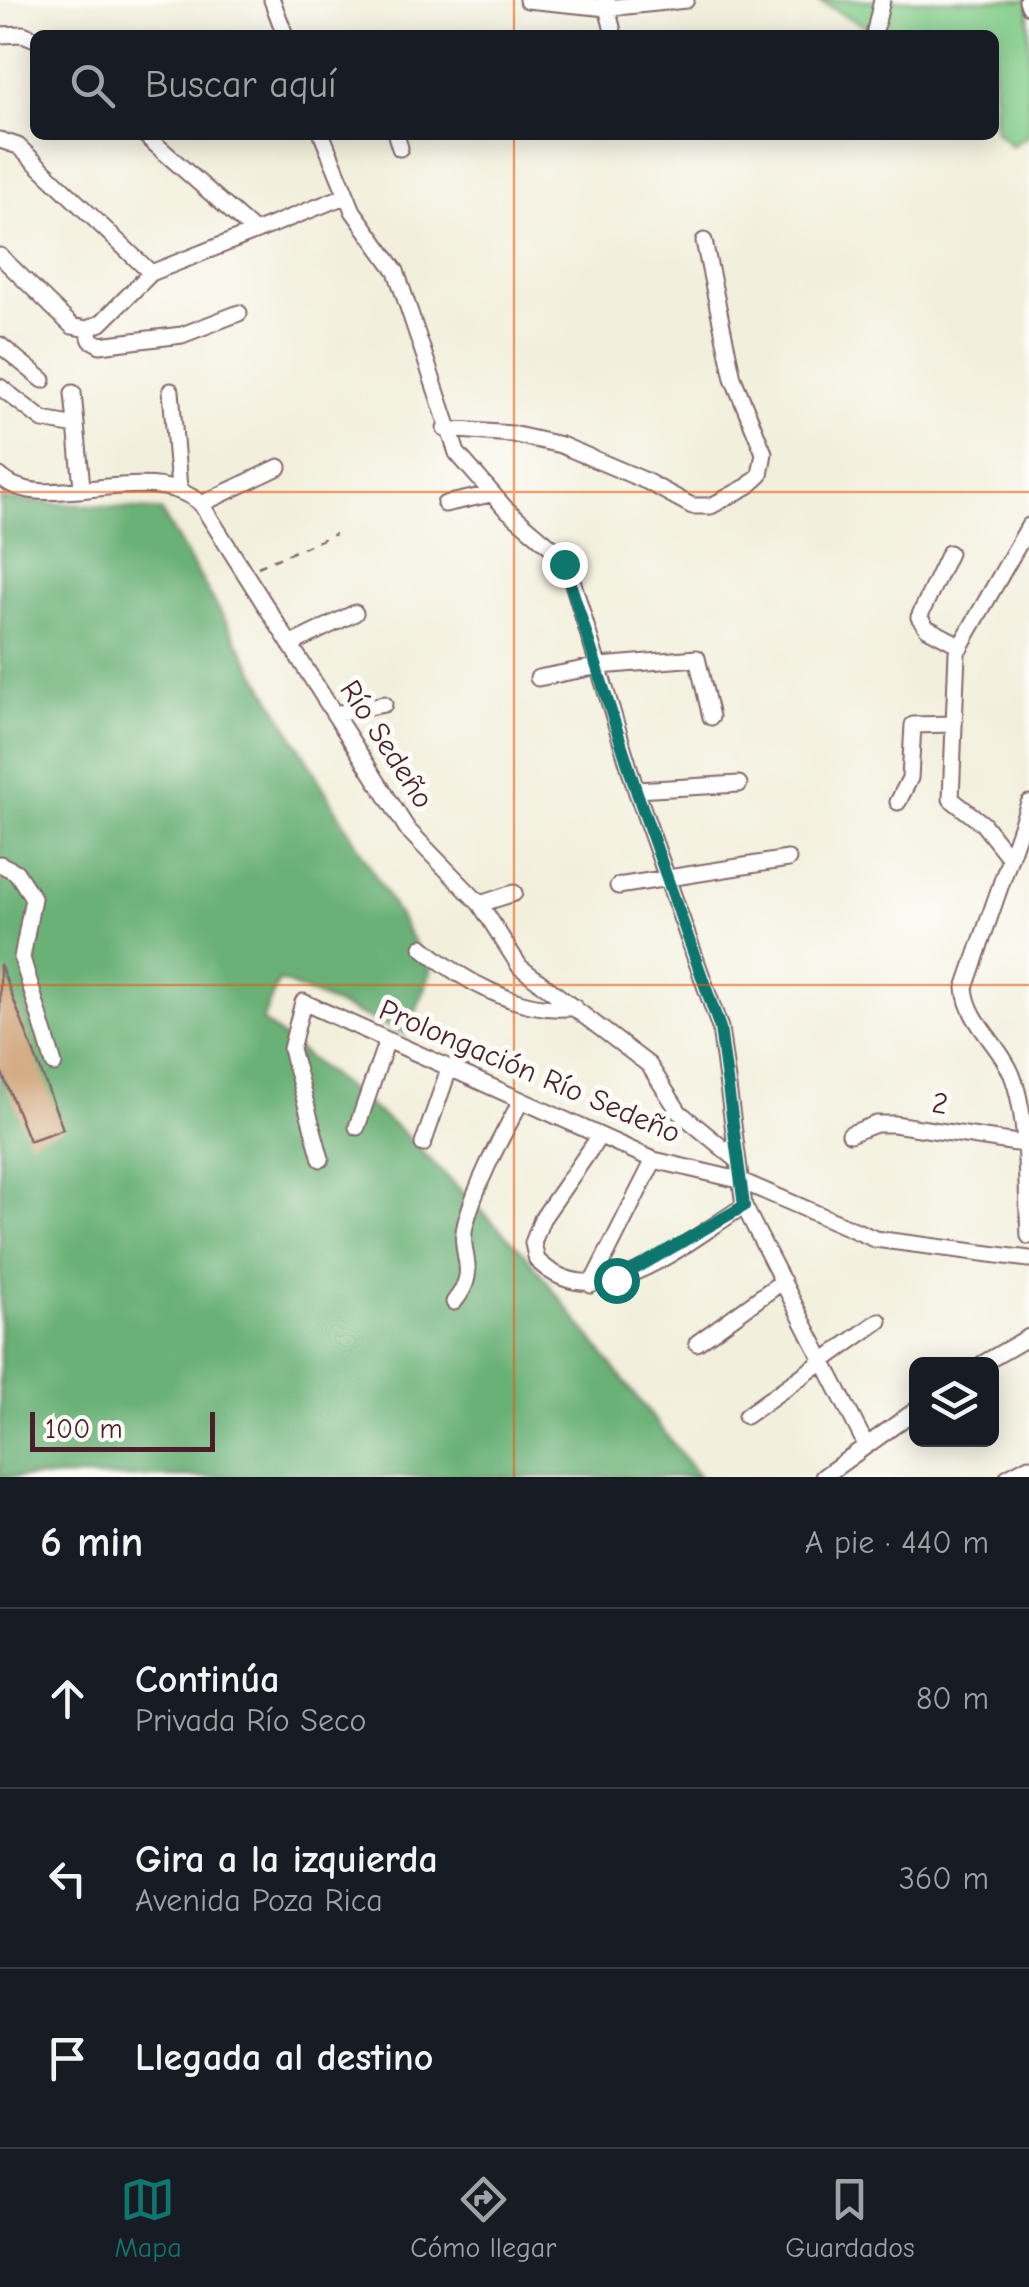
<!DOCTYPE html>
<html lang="es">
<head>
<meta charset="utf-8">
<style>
	body { margin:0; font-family:"Comic Neue",sans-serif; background:#242831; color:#f1f3f6 }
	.controls { position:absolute; right:30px; bottom:30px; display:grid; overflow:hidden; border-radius:15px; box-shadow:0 5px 25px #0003 }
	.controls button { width:90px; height:90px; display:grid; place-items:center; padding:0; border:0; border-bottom:2px solid #363941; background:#171b24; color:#f1f3f6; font:50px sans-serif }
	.scale { position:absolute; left:30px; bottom:25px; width:185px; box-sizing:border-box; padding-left:10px; border:5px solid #4a1f2b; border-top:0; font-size:28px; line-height:35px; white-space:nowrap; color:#4a1f2b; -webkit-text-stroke:8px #fdfcf7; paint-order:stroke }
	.stop { position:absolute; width:30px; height:30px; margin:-22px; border:8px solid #0f766e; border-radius:50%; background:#fff }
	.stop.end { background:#0f766e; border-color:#fff; box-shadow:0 2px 10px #0008 }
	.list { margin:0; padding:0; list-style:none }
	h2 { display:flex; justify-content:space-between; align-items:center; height:130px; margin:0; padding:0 40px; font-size:42px }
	h2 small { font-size:32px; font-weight:400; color:#9ea1a6 }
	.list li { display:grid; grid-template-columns:65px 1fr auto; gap:30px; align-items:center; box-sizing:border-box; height:180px; padding:0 40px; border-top:2px solid #363941 }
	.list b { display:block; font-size:38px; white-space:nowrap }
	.list p { margin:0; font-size:32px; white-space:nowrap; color:#9ea1a6 }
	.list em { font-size:32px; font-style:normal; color:#9ea1a6 }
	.icon { flex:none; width:55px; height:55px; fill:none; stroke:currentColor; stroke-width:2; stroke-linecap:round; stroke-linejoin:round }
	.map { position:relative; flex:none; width:1029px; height:1477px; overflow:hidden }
	.search { position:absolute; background:#171b24; box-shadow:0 5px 25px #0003; left:30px; right:30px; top:30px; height:110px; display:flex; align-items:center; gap:25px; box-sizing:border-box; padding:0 35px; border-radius:15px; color:#9ea1a6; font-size:38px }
	.sheet { height:670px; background:#171b24 }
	nav { display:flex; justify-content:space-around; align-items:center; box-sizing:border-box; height:140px; border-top:2px solid #363941; background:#171b24; font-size:28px; color:#9ea1a6 }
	nav a { display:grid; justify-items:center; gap:5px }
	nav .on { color:#0f766e }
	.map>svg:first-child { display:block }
</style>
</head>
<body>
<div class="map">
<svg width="1029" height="1477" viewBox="0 0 1029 1477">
	<rect width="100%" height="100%" fill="#fdfcf7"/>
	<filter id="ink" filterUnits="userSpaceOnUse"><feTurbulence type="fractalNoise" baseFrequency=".01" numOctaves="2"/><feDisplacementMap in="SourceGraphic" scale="20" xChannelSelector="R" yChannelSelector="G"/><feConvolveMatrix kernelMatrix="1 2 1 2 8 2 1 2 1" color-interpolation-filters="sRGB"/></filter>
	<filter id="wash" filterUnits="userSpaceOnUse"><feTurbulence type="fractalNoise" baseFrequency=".0048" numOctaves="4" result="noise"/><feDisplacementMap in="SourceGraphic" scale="40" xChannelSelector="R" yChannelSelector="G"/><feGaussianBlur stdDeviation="2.25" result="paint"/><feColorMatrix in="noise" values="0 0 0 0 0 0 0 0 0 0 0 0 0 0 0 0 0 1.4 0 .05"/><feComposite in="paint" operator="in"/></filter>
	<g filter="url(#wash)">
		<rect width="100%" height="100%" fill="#f2efdc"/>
		<path fill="#84ce8b" stroke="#67765b" stroke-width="2.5" d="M817 0H1029V135L1011 146 994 129V35H881Z"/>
		<path fill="#6bb177" stroke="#5a6851" stroke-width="2.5" d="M0 499 161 511 431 971 407 1035 279 980 262 1021 401 1131 526 1255 699 1477H0Z"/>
		<g id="blocks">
			<path fill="#cfa176" d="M0 964 63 1129 29 1141 0 1068Z"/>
		</g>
	</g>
	<g filter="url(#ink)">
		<use href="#blocks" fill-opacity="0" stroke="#856869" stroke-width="2.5"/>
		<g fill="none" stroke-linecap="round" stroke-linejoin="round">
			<g stroke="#856869" stroke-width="19">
				<path id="minor" d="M272 0 285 35
					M527 0 607 8 686 0
					M605 0 614 35
					M1027 0 1029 6
					M0 35 23 34 35 39
					M874 35 882 0
					M145 135 255 232
					M322 135 353 211 396 271 457 453 505 508 551 547 572 580 636 790 720 1028 744 1206 866 1445
					M396 135 400 148
					M0 140 18 146 151 273
					M0 256 72 326 87 329
					M87 329 101 323 151 273 345 196
					M87 329 91 340 100 345 182 335 239 313
					M0 345 43 380
					M0 387 43 420 76 426
					M171 391 179 488
					M73 393 82 487
					M445 429 512 434 561 445 646 481 692 506H711L748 486 760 475 764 453 733 378 704 241
					M0 476C42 518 148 457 201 504L408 830 480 904 520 967 649 1065 679 1112 736 1159
					M201 504 279 467
					M445 504 491 494
					M949 553 919 617 927 628 961 646
					M291 644 355 613
					M538 678 600 666 697 658 711 717
					M334 714 384 704
					M636 790 739 784
					M898 802 910 778 913 725 954 724
					M1029 803 965 988C968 1023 1000 1044 1012 1075 1029 1119 1026 1189 1029 1236
					M1009 857 983 824 951 799 957 652 1029 526
					M0 864 16 872 33 898 22 958 54 1064
					M618 886 788 859
					M480 904 514 893
					M422 947C460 979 521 1015 574 1007
					M357 1127 387 1040
					M850 1134 876 1124H894L1023 1144
					M599 1137 542 1219 533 1243 537 1260C598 1322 688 1240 744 1206
					M423 1144 449 1069
					M321 1159 291 1049 303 1002 654 1160 739 1180 875 1239 1029 1259
					M591 1285 654 1160
					M454 1302C482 1268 456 1256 466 1222 478 1179 500 1140 521 1101
					M697 1343 783 1281
					M982 1364 1029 1337
					M746 1416 879 1321
					M823 1477 916 1410
					M1008 1477 1029 1466"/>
			</g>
			<path stroke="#856869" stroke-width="2.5" stroke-dasharray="8 8" stroke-linecap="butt" d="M258 567 335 534"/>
			<use href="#minor" stroke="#fff" stroke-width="15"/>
		</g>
	</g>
	<g fill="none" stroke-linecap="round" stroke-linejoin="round" filter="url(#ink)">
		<path stroke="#0f766e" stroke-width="12" d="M564 564 636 790 720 1028 744 1206 616 1280"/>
	</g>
	<path fill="none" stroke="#e8590c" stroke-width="2.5" stroke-opacity="0.55" d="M514 0V35M514 135V1477M0 492H1029M0 985H1029"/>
	<g text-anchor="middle" stroke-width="10" stroke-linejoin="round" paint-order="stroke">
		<g font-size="30" fill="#4a1f2b" stroke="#fdfcf7">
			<text transform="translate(387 744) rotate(57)" y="10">Río Sedeño</text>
			<text transform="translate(530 1071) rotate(23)" y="10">Prolongación Río Sedeño</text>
			<text transform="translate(940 1103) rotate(9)" y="10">2</text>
		</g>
	</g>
</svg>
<div class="controls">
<button><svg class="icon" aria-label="layers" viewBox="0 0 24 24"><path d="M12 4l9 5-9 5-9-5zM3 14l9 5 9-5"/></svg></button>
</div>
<div class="scale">100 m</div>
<div class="stop" style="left:616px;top:1280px"></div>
<div class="stop end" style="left:564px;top:564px"></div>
<div class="search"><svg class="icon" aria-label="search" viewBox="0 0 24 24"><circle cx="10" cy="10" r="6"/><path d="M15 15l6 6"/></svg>Buscar aquí</div>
</div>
<section class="sheet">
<h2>6 min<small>A pie · 440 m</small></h2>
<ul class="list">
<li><svg class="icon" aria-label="ahead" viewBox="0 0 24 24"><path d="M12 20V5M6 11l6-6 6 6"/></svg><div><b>Continúa</b><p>Privada Río Seco</p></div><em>80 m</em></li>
<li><svg class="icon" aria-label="left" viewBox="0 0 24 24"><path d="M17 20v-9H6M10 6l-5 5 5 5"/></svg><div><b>Gira a la izquierda</b><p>Avenida Poza Rica</p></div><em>360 m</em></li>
<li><svg class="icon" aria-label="arrive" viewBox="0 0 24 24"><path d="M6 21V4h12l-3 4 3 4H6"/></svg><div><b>Llegada al destino</b></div></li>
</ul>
</section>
<nav>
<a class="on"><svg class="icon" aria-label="map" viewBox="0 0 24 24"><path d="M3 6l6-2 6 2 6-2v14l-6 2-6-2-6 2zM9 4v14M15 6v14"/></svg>Mapa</a>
<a><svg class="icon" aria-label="directions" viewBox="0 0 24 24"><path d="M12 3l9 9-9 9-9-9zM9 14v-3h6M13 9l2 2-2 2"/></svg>Cómo llegar</a>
<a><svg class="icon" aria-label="saved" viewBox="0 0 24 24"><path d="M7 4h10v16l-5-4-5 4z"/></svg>Guardados</a>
</nav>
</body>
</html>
